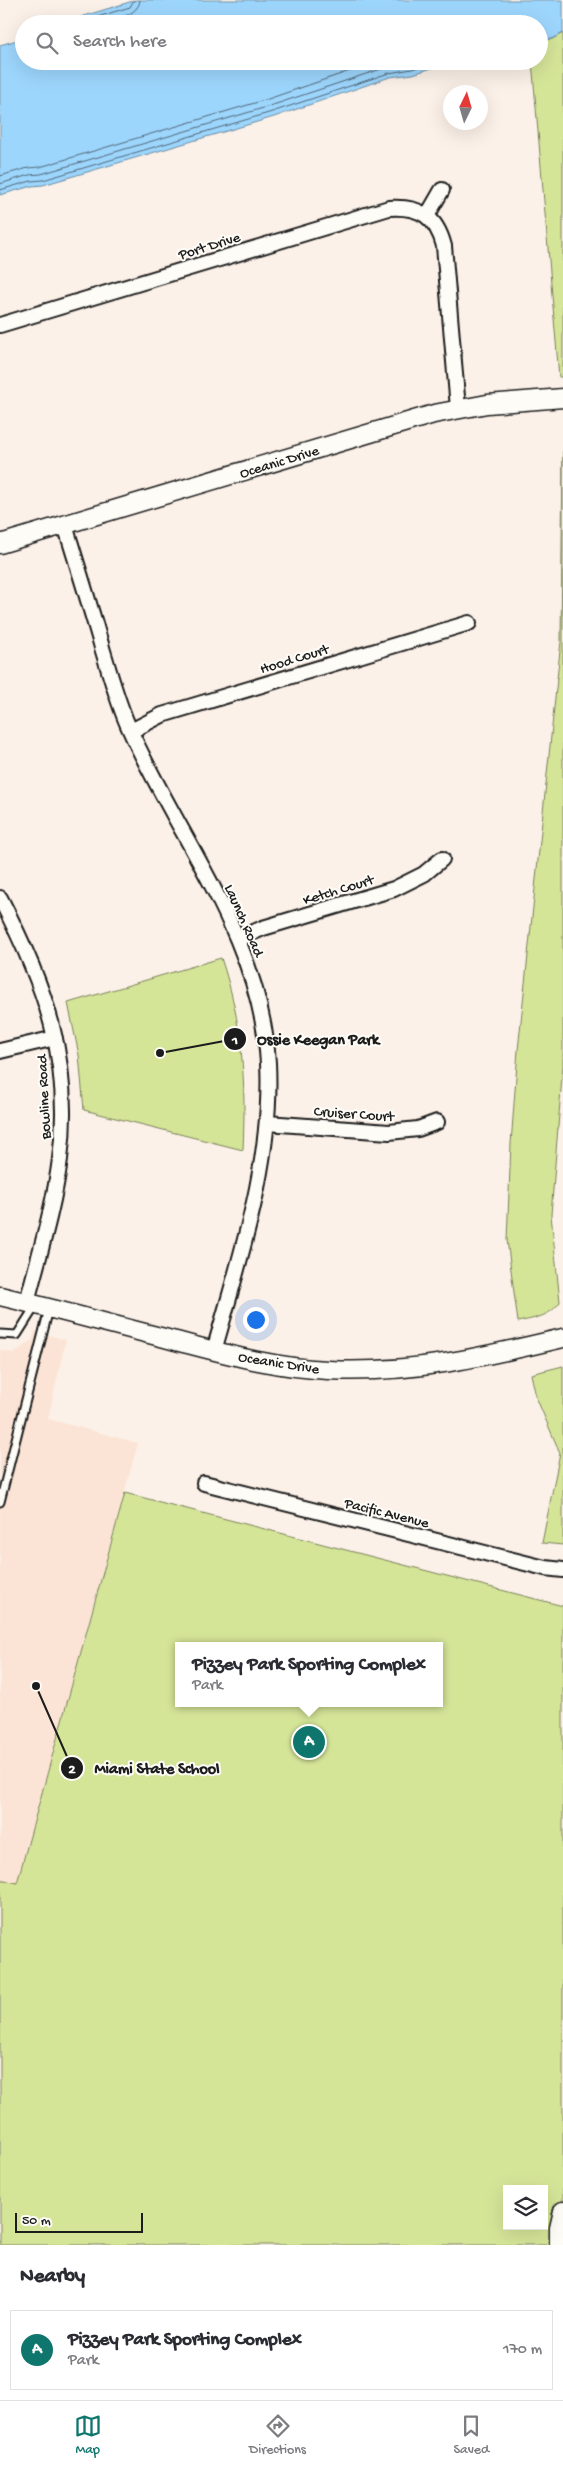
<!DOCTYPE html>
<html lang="en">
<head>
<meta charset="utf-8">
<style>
	body { margin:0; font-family:"Gochi Hand",sans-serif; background:#f2f2f3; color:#2b2b33 }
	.controls { position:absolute; right:15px; bottom:15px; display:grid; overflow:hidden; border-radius:0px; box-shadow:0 5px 20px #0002 }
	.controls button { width:45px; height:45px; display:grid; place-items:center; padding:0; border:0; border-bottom:1px solid #e1e1e2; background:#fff; color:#2b2b33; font:25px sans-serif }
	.compass { position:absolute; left:443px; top:85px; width:45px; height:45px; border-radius:50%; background:#fff; box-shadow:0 5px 20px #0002; rotate:5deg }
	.scale { position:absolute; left:15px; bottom:12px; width:128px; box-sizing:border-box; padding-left:5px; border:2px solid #1c1c1c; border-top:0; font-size:14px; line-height:18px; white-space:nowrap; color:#1c1c1c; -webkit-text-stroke:4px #fdfcf7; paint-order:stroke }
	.you { position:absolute; left:255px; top:1319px; width:18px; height:18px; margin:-12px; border:4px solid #fff; border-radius:50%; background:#1a73e8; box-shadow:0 0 0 8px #1a73e833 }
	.badge { display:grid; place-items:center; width:32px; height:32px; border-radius:50%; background:#0f766e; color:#fff; font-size:16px; font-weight:700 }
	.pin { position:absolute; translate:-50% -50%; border:2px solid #fff; box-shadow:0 1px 5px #0006 }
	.popup { position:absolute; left:175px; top:1642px; width:268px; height:65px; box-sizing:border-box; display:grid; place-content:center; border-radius:0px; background:#fff; filter:drop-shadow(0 1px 4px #0005); font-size:16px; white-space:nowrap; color:#7c7c81 }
	.popup b { font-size:19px; color:#2b2b33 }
	.popup::after { content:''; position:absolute; left:50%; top:100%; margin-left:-10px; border:10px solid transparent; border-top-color:#fff }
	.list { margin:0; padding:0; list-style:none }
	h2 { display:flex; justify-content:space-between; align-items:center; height:65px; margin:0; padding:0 20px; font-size:21px }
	h2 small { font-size:16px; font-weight:400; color:#7c7c81 }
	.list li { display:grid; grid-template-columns:32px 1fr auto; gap:15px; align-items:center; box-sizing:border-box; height:80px; margin:0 10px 10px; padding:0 10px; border:1px solid #e1e1e2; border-radius:0px }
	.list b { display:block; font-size:19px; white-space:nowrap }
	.list p { margin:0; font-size:16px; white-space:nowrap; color:#7c7c81 }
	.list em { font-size:16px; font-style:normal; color:#7c7c81 }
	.icon { flex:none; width:28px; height:28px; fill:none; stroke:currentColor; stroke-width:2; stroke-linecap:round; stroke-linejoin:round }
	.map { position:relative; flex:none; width:563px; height:2245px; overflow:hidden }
	.search { position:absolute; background:#fff; box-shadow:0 5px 20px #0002; left:15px; right:15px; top:15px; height:55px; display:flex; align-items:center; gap:12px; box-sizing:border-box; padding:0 18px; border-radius:28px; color:#7c7c81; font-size:19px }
	.sheet { height:155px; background:#fff }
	nav { display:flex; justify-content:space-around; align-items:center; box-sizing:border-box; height:70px; border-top:1px solid #e1e1e2; background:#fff; font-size:14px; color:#7c7c81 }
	nav a { display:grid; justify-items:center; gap:2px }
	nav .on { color:#0f766e }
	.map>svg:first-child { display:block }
</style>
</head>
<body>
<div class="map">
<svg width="563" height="2245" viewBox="0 0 563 2245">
	<rect width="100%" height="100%" fill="#fcf1e8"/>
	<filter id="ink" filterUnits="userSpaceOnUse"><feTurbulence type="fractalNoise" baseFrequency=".02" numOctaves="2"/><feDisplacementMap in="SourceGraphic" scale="10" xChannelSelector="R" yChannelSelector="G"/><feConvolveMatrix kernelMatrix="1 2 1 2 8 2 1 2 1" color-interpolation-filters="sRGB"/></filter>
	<g filter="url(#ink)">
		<path fill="#fbe4d5" d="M35 1331 66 1340 48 1419 138 1443 17 1884 0 1879V1350L14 1353 32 1340Z"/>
		<path fill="#d5e598" stroke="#78805a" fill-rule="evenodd" d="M563 33V377H559L532 61H539V40L552 39Z
			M563 451V1064L551 1215 560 1302C549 1317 535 1318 518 1322L507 1240 511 1144 518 1050 561 641Z
			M221 958C243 1023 246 1082 243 1150L84 1110 79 1055 68 1003Z
			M563 1366V1545L542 1543 560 1453 536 1397 531 1374Z
			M125 1493 563 1606V2245H0V1879L17 1883ZM179 1646H439V1703H179ZM507 2189H544V2226H507Z"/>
		<path fill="#9dd6fd" stroke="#698ca3" d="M136 0H563V33L552 39 539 40V24H65L71 20Z
			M24 38V61H454L413 74 390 77 274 117 43 185 32 186 0 195V45Z"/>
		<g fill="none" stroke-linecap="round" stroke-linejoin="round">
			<path stroke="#506676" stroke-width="1" d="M74 24 130 7 134 0
				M96 24C110 20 139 17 140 0
				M0 176 28 168 40 167 268 99 379 61
				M0 184 29 175 41 174 270 106 387 67 416 61
				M0 190 31 181 43 180 272 112 389 73 412 69 437 61"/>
			<g stroke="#1c1c1c" stroke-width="11">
				<path id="service" d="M0 1334 17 1335 36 1305
					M0 1502 49 1309"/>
			</g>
			<g stroke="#1c1c1c" stroke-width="18">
				<path id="minor" d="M427 216 442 190
					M0 325 389 208C420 206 436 216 444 246L458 408
					M65 525C78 567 91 609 103 651 111 677 118 704 130 730 179 839 261 939 268 1063 273 1161 240 1257 214 1351
					M131 731 162 715 469 623
					M0 898C44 983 73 1060 60 1159 54 1207 39 1255 27 1302
					M238 939 263 928 394 889 424 874 442 859
					M0 1051 55 1038
					M267 1123 389 1132 418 1129 437 1122
					M204 1483 545 1568 563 1570"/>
			</g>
			<g stroke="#1c1c1c" stroke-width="21">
				<path id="tertiary" d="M0 544 434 414 487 404 563 398
					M0 1296C59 1310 117 1326 176 1341 226 1354 276 1368 328 1370 411 1374 483 1357 563 1338
					M559 2245V2228L563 2211"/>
			</g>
			<use href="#service" stroke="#fdfcf7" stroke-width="7"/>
			<use href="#minor" stroke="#fdfcf7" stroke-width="14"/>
			<use href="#tertiary" stroke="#fdfcf7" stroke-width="18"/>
		</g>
	</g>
	<g text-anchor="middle" stroke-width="4" stroke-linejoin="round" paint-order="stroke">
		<g font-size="15" fill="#1c1c1c" stroke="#fdfcf7">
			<text transform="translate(209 245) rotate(-17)" y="5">Port Drive</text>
			<text transform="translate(279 461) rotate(-17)" y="5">Oceanic Drive</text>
			<text transform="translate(294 658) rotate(-17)" y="5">Hood Court</text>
			<text transform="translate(338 889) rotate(-17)" y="5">Ketch Court</text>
			<text transform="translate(245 920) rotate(66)" y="5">Launch Road</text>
			<text transform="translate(43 1097) rotate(-93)" y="5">Bowline Road</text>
			<text transform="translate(354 1113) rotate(4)" y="5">Cruiser Court</text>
			<text transform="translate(279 1362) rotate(9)" y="5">Oceanic Drive</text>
			<text transform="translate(387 1512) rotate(14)" y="5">Pacific Avenue</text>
		</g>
	</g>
	<path fill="none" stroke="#1c1c1c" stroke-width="2" d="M160 1053L235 1039M36 1686L72 1768"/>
	<g fill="#1c1c1c" stroke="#fdfcf7" stroke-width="2">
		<circle cx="160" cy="1053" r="5"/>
		<circle cx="36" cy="1686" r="5"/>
		<circle cx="235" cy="1039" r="12"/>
		<circle cx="72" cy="1768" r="12"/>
	</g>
	<g font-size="15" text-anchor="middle" font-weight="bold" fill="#fff">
		<text x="235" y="1044">1</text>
		<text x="72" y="1773">2</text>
	</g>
	<g font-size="16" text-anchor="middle" font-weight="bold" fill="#1c1c1c" stroke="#fdfcf7" stroke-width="4" stroke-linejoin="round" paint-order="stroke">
		<text x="318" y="1044">Ossie Keegan Park</text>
		<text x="157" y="1773">Miami State School</text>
	</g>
</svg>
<div class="controls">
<button><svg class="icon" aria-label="layers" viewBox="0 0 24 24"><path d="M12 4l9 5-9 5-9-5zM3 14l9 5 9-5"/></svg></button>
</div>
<svg class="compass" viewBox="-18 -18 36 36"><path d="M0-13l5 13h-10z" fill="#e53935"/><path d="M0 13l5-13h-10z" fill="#7c7c81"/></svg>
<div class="scale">50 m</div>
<div class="you"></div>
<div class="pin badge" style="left:309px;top:1742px">A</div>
<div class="popup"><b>Pizzey Park Sporting Complex</b>Park</div>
<div class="search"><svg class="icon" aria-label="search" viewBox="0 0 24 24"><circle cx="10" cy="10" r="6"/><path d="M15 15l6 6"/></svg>Search here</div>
</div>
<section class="sheet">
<h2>Nearby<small></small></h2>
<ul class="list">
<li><span class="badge">A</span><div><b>Pizzey Park Sporting Complex</b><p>Park</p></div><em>170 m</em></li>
</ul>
</section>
<nav>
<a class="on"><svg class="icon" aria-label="map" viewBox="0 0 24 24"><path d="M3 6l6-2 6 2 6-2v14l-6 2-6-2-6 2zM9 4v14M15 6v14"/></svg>Map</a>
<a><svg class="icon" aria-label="directions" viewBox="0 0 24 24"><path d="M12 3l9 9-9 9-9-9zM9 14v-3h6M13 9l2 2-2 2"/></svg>Directions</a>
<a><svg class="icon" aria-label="saved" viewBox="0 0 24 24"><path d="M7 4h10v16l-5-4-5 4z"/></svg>Saved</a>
</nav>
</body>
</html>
